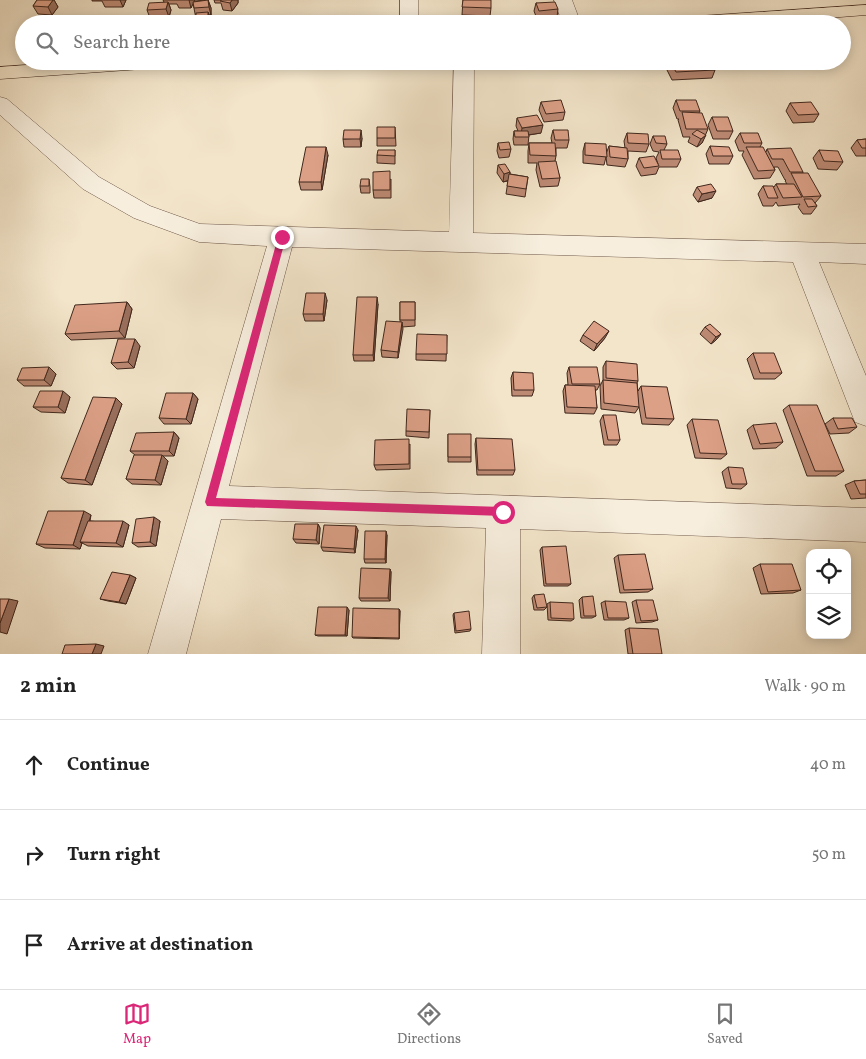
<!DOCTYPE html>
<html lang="en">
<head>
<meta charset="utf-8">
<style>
	body { margin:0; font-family:Vollkorn,serif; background:#f2f2f2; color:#222 }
	.controls { position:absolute; right:15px; bottom:15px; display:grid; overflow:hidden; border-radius:10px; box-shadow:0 2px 12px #0003 }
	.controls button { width:45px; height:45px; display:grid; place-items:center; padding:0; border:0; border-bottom:1px solid #e0e0e0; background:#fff; color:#222; font:25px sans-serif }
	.stop { position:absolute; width:15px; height:15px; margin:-11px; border:4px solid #db2777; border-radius:50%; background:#fff }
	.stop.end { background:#db2777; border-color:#fff; box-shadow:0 1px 5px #0008 }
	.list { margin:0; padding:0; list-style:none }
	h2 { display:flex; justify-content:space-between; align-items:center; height:65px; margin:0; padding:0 20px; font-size:21px }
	h2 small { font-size:16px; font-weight:400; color:#767676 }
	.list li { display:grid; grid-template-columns:32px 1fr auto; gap:15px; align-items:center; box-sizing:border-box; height:90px; padding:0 20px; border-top:1px solid #e0e0e0 }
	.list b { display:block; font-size:19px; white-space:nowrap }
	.list em { font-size:16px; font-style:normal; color:#767676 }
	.icon { flex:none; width:28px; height:28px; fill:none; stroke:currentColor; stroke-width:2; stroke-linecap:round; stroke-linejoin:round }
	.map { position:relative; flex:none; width:866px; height:654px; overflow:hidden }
	.search { position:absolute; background:#fff; box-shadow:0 2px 12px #0003; left:15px; right:15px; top:15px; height:55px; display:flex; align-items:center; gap:12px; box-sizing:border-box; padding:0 18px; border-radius:28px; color:#767676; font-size:19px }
	.sheet { height:335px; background:#fff }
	nav { display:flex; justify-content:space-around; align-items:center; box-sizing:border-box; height:70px; border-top:1px solid #e0e0e0; background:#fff; font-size:14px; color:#767676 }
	nav a { display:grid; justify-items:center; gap:2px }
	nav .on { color:#db2777 }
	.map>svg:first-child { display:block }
</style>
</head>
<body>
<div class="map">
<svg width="866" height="654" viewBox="0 0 866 654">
	<rect width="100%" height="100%" fill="#f3e5ca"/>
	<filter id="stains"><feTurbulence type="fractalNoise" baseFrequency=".004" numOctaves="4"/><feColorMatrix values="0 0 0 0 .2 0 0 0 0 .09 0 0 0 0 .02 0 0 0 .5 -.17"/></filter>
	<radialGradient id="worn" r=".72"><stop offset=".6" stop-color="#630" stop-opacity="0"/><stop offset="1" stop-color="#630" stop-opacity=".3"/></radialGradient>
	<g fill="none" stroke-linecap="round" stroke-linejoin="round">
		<g stroke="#6d5648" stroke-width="1">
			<path id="minor" d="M400 0H418V24H400Z
				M554 0H572L581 24H563Z
				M454 61H474L473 233 866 244V264L819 262 866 376V426L855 422 851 412 793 262 292 247 229 486 866 508V542L520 529V654H482L486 528 221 519 186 654H148L267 246 199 242 134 218 83 189 0 115V97L7 99 99 177 150 206 200 224 449 232Z"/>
		</g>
		<g stroke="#40271c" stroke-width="1">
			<path id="major" d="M866 5V15L750 24H662L665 20 671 18Z
				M83 61H180L177 65 170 67 0 79V67Z"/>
		</g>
		<use href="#minor" fill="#f7eedd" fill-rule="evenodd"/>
		<use href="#major" fill="#f3e5ca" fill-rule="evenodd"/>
	</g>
	<path fill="#bd8a74" stroke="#40271c" d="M37 0H54L58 7 52 15 38 14 33 6Z
		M92 0H126L123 7H105L102 1H92Z
		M163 0H195L194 1 208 0 211 8V15H209L211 20V24H197L193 3 191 8H179L177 4H169L171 10 169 17 150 18 147 10 164 2Z
		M214 0H238V3L232 11 223 10 221 3H215Z
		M463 0 491 8 490 16 462 15Z
		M536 3 558 9 557 17 537 19 534 11Z
		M670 61 715 70 712 78 672 80 667 70Z
		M676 100 700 111 699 113 708 129 702 143 697 147 688 142 690 137H683L678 120 679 119H677L673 108Z
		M541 102 565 112 563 120 544 122 539 110Z
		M790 103 819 114 814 122 793 123 786 111Z
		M712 117 733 131 729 139H713L708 125Z
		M517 118 541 133 529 135 528 145H514L513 139 514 131H518L516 126Z
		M395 127 396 146H377V138Z
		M553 130 569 140 567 148H556V156L555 161 560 178 558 186 540 187 536 170 537 163H528V151L529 143H552L551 138Z
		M627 133 649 144 646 152 628 151V159L625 167 607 165 606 157 604 165 583 163V151L585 143 606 154 609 146 625 148 624 141Z
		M740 133 762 143 760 147 766 152 767 149 803 172V173L821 196 815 203 817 206 811 214H803L798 207 800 204 778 206 776 202 773 206H763L758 194 763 186 774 187 776 184H787L785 181 786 180H785L778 167H774L775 170 770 178 754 179 742 155 744 151H739L735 141Z
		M653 136 667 144 664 150 681 159 677 167H659L656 174 641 176 636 166 639 158 658 164 656 158 659 152 653 151 650 144Z
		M362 138 361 147H344L343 139Z
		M866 139V156H856L851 148 857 140Z
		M498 143 511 149 509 157 499 158 497 151Z
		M710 146 733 156 729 164H709L706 154Z
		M395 150V164L377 163V155Z
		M819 150 843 162 837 170 818 169 813 158Z
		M328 155 322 190H301L299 182Z
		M498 165 510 172V174L528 177 525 197 506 194 508 181 503 182 497 173Z
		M369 179 370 187V193H361L360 186Z
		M391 179V198H374L373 190Z
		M697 187 712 198 698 202 693 195Z
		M327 300 324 321H305L303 314Z
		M127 302 132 309 125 338 71 340 65 334Z
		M400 302H415V326L402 327 398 358 382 357 381 350 400 322Z
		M378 304 374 361H354L353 355Z
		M705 327 721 334 716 340 711 344 700 334Z
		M447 335 446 361 416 360V354Z
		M583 335 605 338 594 351 580 341Z
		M140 346 134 368 117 369 111 363Z
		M753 353 782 373 775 379H754L747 359Z
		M606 361 638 381 637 383 638 391 641 386 674 419 669 425 642 424 639 407 635 413 601 409 600 386 603 380V367Z
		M569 367 600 384 597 390H595L597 408 594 414 565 413 563 391 565 385H568L567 373Z
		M513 372 534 390 532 396H512L511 378Z
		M56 374 51 386H24L17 380Z
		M193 393 198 399 191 424H164L159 418Z
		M70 397 65 413 41 412 33 407Z
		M116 398 122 404 92 485 68 483 61 478Z
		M789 405 844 471 836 476H807L783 410Z
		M430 410 429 438 406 436V431Z
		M603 415 620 440 617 445H604L600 421Z
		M833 418 857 427 849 433 830 434 825 424Z
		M692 419 727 454 721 459 695 458 687 425Z
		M753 425 783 442 776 448 753 449 747 430Z
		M174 432 179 438 174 456H163L168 461 161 485 132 484 126 479 135 455 130 451Z
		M448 434 471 457V462H448Z
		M476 438 515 470 513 475H477L475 444Z
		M410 444V469L376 470 374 465Z
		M728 467 747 484 741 489 726 488 722 472Z
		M866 480V498L851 499 845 485 854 481Z
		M91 515 90 521 129 525 123 547 88 546 82 543 80 549 45 548 36 544Z
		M160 521 156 546 138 547 132 543Z
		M318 524 320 528 319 544 296 543 293 539Z
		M358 530 355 553 323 551 321 547Z
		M387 535 386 563H365L364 559Z
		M542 547 571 584 568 586H544L540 550Z
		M618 555 653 589 648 592 620 593 614 558Z
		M760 564 801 590 793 593 761 594 753 568Z
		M390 569 391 572 390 601H361L359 598Z
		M130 575 136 578 126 604 108 601 100 599Z
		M534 595 547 607 544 610H534L532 598Z
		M582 597 596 616 592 618H581L579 600Z
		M636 600 658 620 652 622 636 623 632 602Z
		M605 601 629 618 624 620H604L601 603Z
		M550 602 574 619 571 621 548 620 547 604Z
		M399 609 400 611 399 639 353 638 352 637Z
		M349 610 347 636H318L315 635Z
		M454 613 471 629 470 631 455 633 453 615Z
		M629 628 662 654H628L625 630Z"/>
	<path fill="#9a705e" stroke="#40271c" d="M53 0H54L58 7 52 15 48 7Z
		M120 0H126L123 7Z
		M189 0H195L191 8Z
		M208 0 211 8V15L209 7Z
		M232 0H238V3L232 11 230 3Z
		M168 2 171 10 169 17 166 9Z
		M208 12 211 20V24H210L208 19Z
		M543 125 541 133 521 136 522 128Z
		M361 130 362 138 361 147 360 139Z
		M706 135 702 143 697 147 701 139Z
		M326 147 328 155 322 190 321 182Z
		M510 172 509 180 503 182 504 174Z
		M716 191 712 198 698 202 702 194Z
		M325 293 327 300 324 321 323 314Z
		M377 297 378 304 374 361 373 355Z
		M127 302 132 309 125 338 119 331Z
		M402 322 403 329 398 358V352Z
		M609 331 605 338 594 351 597 344Z
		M721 334 716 340 711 344 716 337Z
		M135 339 140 346 134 368 128 362Z
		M49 367 56 374 51 386 44 380Z
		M63 391 70 397 65 413 58 407Z
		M193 393 198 399 191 424 186 419Z
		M116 398 122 404 92 485 85 480Z
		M174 432 179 438 174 456 169 451Z
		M162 455 168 461 161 485 155 480Z
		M84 511 91 515 82 543 80 542 82 543 80 549 73 545Z
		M154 517 160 521 156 546 150 542Z
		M123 521 129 525 123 547 116 543Z
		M318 524 320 528 319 544 316 540Z
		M356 526 358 530 355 553 354 549Z
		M386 531 387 535 386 563 385 559Z
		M390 569 391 572 390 601 388 598Z
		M130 575 136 578 126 604 119 602Z
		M9 599 18 601 7 634 0 632V623Z
		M347 607 349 610 347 636 345 635Z
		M399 609 400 611 399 639Z
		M96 644 104 646 101 654H92Z"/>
	<path fill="#dca087" stroke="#40271c" d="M37 0H53L48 7 33 6Z
		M208 0 209 7 194 8 193 2Z
		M222 0H232L230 3 220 1Z
		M463 0H491V8L462 7Z
		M168 2 166 9 147 10 149 3Z
		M555 2 558 9 539 11 536 3Z
		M208 12V19L196 20V13Z
		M670 61H711L715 70 676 72Z
		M561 100 565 112 546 114 541 102Z
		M676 100H696L700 111H680Z
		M811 102 819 114 798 115 790 103Z
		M682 112 702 113 708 129H686Z
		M537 115 543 125 522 128 517 118Z
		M712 117H728L733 131H717Z
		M377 127H395V138H377Z
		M344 130H361L360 139H343Z
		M553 130H568L569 140H555Z
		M697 130 706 135 701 139 692 134Z
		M514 131H528L529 137H515Z
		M627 133 648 134 649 144 628 143Z
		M740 133H758L762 143H744Z
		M653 136H665L667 144 656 143Z
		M866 139V148H862L857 140Z
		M509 142 511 149 500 150 498 143Z
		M529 143H555L556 156 530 155Z
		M585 143 606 144 607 157 585 155Z
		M609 146 627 148 628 159 610 157Z
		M710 146 729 147 733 156H713Z
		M306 147H326L321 182H299Z
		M746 147H763L775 170 758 171Z
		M791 148 803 172H790L783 159H772L767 149Z
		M378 150H395V156L377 155Z
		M660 150H678L681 159H662Z
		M819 150 838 151 843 162 824 161Z
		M654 156 659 166 644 168 639 158Z
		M556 161 560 178 542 179 538 162Z
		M505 164 510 172 504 174 498 165Z
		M390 171V190H373V172Z
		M791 173H808L821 196 803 197Z
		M509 174 528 177 526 189 507 186Z
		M361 179H369V186H360Z
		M711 184 716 191 702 194 697 187Z
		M776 184H794L802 197 783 198Z
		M763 186H773L778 198H768Z
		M804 199H812L817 206 808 207Z
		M306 293H325L323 314H303Z
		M357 297H377L373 355H353Z
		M127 302 119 331 65 334 75 305Z
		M400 302H415V320H400Z
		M386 321 402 322 398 352 381 350Z
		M594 321 609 331 597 344 583 335Z
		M710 324 721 334 716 337 705 327Z
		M417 334 447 335V354H416Z
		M118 339H135L128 362 111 363Z
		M753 353H774L782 373H760Z
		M606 361 637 364 638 381 606 378Z
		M49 367 44 380H17L22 368Z
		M569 367H597L600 384H572Z
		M513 372 533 373 534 390H514Z
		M603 380 637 383 639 407 604 403Z
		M565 385 595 386 597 408 567 407Z
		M641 386 667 387 674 419 646 418Z
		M40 391H63L58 407H33Z
		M166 393H193L186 419 159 418Z
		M93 397 116 398 85 480 61 478Z
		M789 405H817L844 471H815Z
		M407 409 430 410 429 432 406 431Z
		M603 415H616L620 440H608Z
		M833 418H852L857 427 838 429Z
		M692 419 718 420 727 454 700 453Z
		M776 423 783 442 760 444 753 425Z
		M174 432 169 451H130L136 433Z
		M448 434H471V457H448Z
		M476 438 512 439 515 470H478Z
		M409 439V464L374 465 375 440Z
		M134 455H162L155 480 126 479Z
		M728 467 743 468 747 484H732Z
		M866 480V494H860L854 481Z
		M48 511H84L73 545 36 544Z
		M154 517 150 542 132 543 136 519Z
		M88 521H123L116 543 80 542Z
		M295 524H318L316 540 293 539Z
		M324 525 356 526 354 549 321 547Z
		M365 531H386L385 559H364Z
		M566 546 571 584H546L542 547Z
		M645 554 653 589 624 590 618 555Z
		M760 564H792L801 590 768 592Z
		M361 568 390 569 388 598H359Z
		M112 572 130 575 119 602 100 599Z
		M544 594 547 607 537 608 534 595Z
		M593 596 596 616H584L582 597Z
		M0 599H9L0 623Z
		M636 600H653L658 620 641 621Z
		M605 601 626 602 629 618H608Z
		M550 602 573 603 574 619 551 618Z
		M318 607H347L345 635H315Z
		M353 608 399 609V638L352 637Z
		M469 611 471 629 456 631 454 613Z
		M629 628 658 629 662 654H633Z
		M96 644 92 654H62L65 645Z"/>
	<path fill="#db2777" d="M282 234 286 237 216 498 503 507 508 512 506 515 503 516 207 506 205 502 278 237Z"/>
	<rect width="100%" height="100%" filter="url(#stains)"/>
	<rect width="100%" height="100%" fill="url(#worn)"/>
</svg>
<div class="controls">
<button><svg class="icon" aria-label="locate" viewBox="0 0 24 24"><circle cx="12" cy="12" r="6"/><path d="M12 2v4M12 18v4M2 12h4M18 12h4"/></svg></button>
<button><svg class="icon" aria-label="layers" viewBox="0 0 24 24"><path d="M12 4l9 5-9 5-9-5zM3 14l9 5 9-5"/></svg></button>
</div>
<div class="stop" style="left:503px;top:512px"></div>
<div class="stop end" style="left:282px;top:237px"></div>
<div class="search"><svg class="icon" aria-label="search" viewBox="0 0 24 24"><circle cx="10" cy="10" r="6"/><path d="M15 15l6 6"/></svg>Search here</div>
</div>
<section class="sheet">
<h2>2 min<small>Walk · 90 m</small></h2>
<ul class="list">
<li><svg class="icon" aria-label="ahead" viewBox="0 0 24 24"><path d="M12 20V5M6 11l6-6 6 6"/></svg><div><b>Continue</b></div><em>40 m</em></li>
<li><svg class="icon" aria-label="right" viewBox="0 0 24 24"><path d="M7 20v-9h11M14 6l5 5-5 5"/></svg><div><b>Turn right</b></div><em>50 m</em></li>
<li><svg class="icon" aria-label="arrive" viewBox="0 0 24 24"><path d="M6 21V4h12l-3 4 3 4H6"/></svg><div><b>Arrive at destination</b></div></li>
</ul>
</section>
<nav>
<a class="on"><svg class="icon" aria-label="map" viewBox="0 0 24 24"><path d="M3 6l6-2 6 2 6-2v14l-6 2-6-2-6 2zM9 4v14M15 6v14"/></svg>Map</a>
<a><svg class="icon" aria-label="directions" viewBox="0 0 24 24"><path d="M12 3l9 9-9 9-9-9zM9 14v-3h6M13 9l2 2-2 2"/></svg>Directions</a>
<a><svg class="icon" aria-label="saved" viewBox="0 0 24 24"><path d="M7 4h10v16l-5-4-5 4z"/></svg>Saved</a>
</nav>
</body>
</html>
